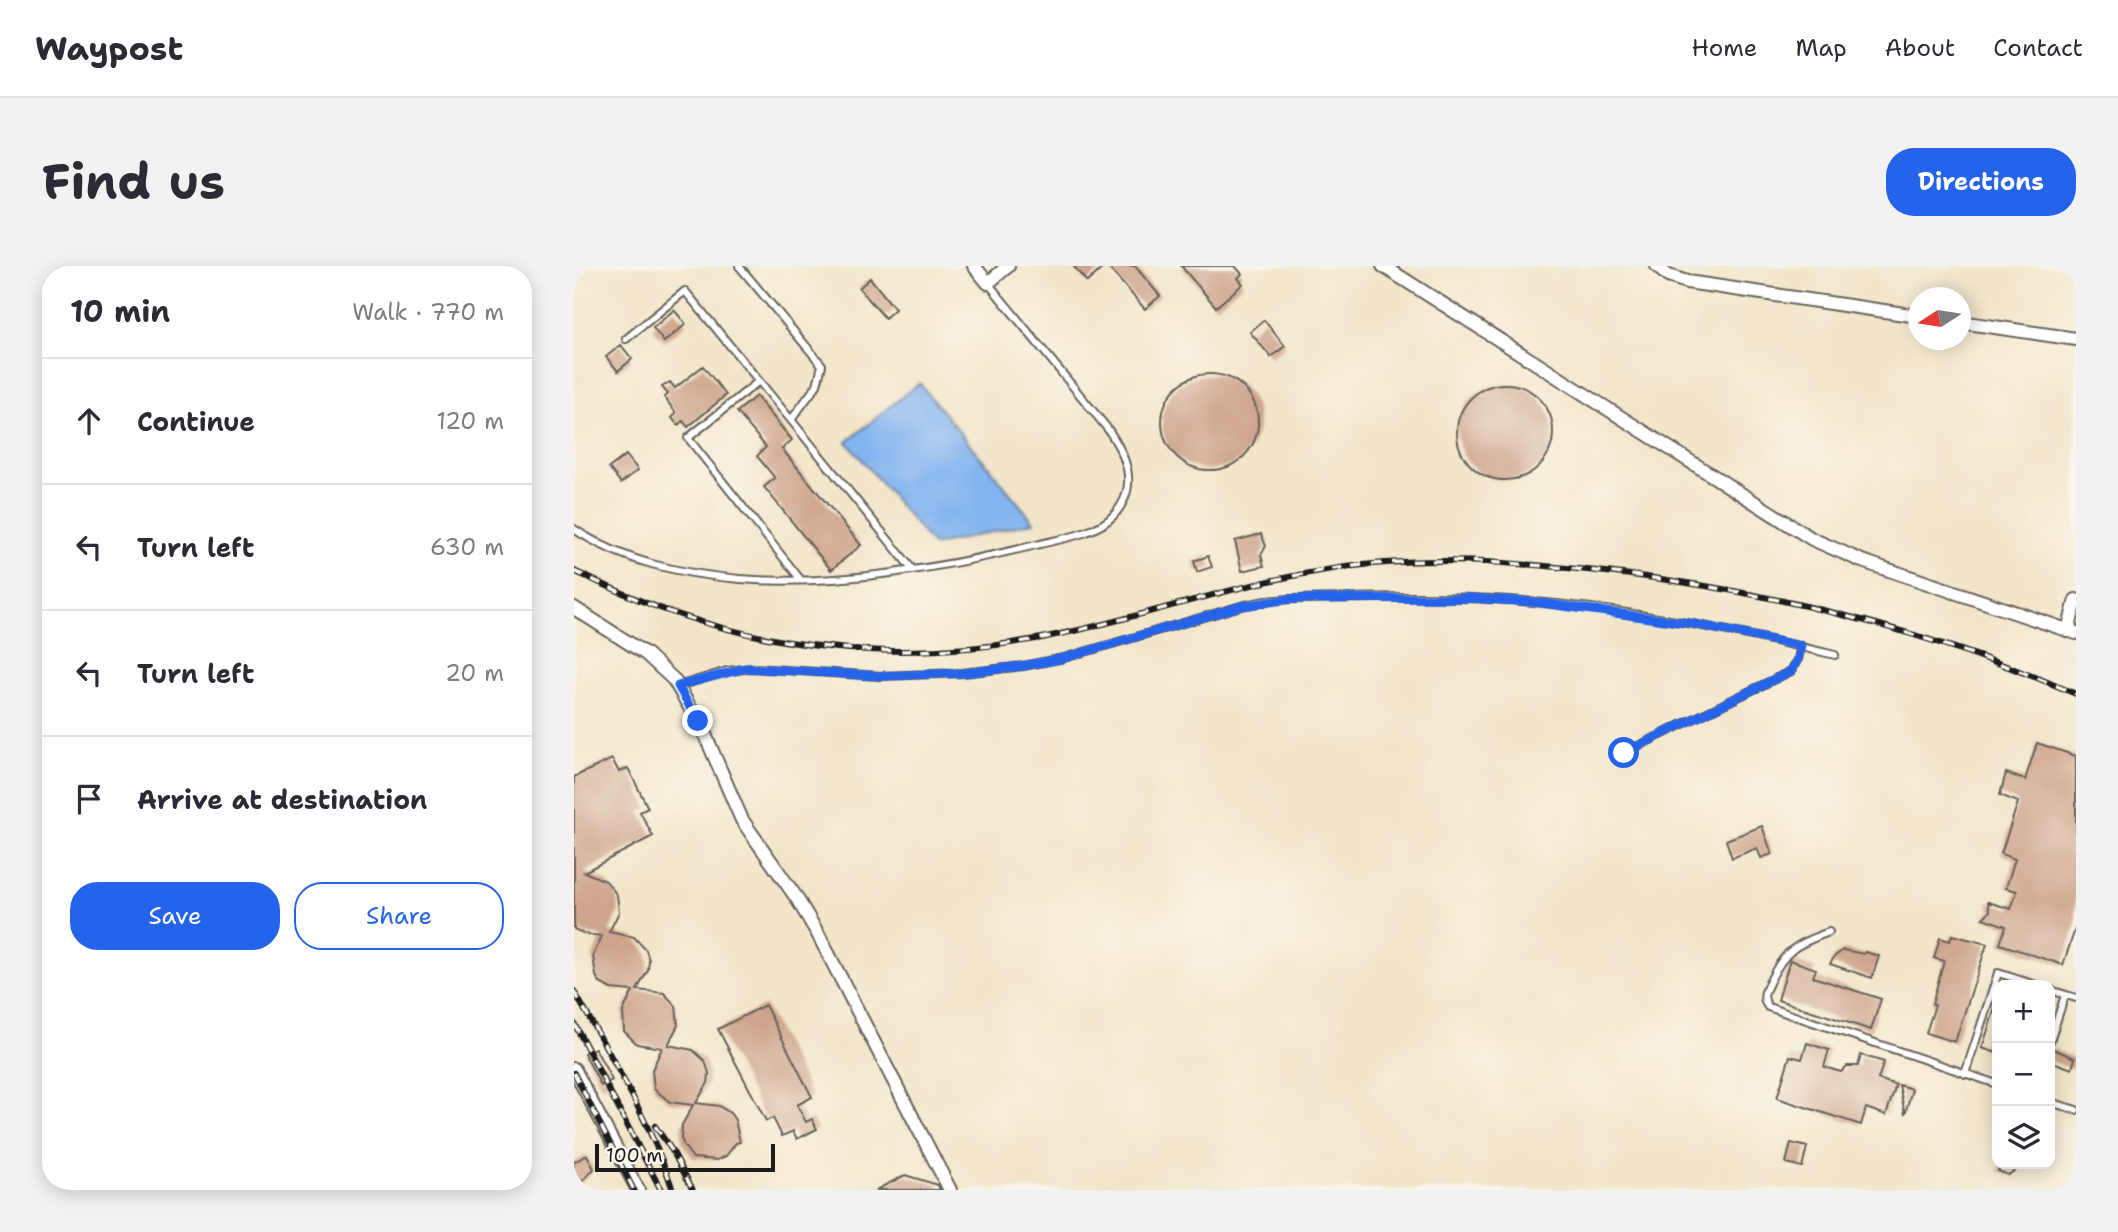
<!DOCTYPE html>
<html lang="en">
<head>
<meta charset="utf-8">
<style>
	body { margin:0; font-family:"Shantell Sans",sans-serif; background:#f2f2f3; color:#2b2b33 }
	.controls { position:absolute; right:21px; bottom:21px; display:grid; overflow:hidden; border-radius:14px; box-shadow:0 4px 18px #0003 }
	.controls button { width:63px; height:63px; display:grid; place-items:center; padding:0; border:0; border-bottom:2px solid #e1e1e2; background:#fff; color:#2b2b33; font:35px sans-serif }
	.compass { position:absolute; left:1334px; top:21px; width:63px; height:63px; border-radius:50%; background:#fff; box-shadow:0 4px 18px #0003; rotate:258deg }
	.scale { position:absolute; left:21px; bottom:18px; width:180px; box-sizing:border-box; padding-left:7px; border:4px solid #1c1c1c; border-top:0; font-size:19px; line-height:24px; white-space:nowrap; color:#1c1c1c; -webkit-text-stroke:5px #fbf7ec; paint-order:stroke }
	.stop { position:absolute; width:21px; height:21px; margin:-16px; border:5px solid #2563eb; border-radius:50%; background:#fff }
	.stop.end { background:#2563eb; border-color:#fff; box-shadow:0 2px 7px #0008 }
	.list { margin:0; padding:0; list-style:none }
	h2 { display:flex; justify-content:space-between; align-items:center; height:91px; margin:0; padding:0 28px; font-size:30px }
	h2 small { font-size:23px; font-weight:400; color:#7c7c81 }
	.list li { display:grid; grid-template-columns:46px 1fr auto; gap:21px; align-items:center; box-sizing:border-box; height:126px; padding:0 28px; border-top:2px solid #e1e1e2 }
	.list b { display:block; font-size:26px; white-space:nowrap }
	.list em { font-size:23px; font-style:normal; color:#7c7c81 }
	.actions { display:flex; gap:14px; padding:21px 28px }
	.actions a { flex:1; padding:16px 0; border:2px solid #2563eb; border-radius:28px; text-align:center; font-size:24px; color:#2563eb }
	.actions .main { background:#2563eb; color:#fff }
	.icon { flex:none; width:38px; height:38px; fill:none; stroke:currentColor; stroke-width:2; stroke-linecap:round; stroke-linejoin:round }
	.map { position:relative; flex:none; width:1502px; height:924px; overflow:hidden; border-radius:28px }
	header { display:flex; align-items:center; gap:42px; box-sizing:border-box; height:98px; padding:0 35px; background:#fff; border-bottom:2px solid #e1e1e2 }
	header strong { font-size:33px }
	nav { display:flex; gap:38px; margin-inline-start:auto; font-size:24px }
	.intro { display:flex; align-items:center; justify-content:space-between; box-sizing:border-box; height:168px; padding:0 42px }
	h1 { margin:0; font-size:49px }
	.button { padding:18px 32px; border-radius:28px; background:#2563eb; color:#fff; font-size:24px; font-weight:700 }
	main { display:flex; gap:42px; padding:0 42px }
	aside { flex:1; background:#fff; border-radius:28px; box-shadow:0 4px 18px #0003 }
	.map>svg:first-child { display:block }
</style>
</head>
<body>
<header>
<strong>Waypost</strong>
<nav><a>Home</a><a>Map</a><a>About</a><a>Contact</a></nav>
</header>
<div class="intro"><h1>Find us</h1><a class="button">Directions</a></div>
<main>
<aside>
<h2>10 min<small>Walk · 770 m</small></h2>
<ul class="list">
<li><svg class="icon" aria-label="ahead" viewBox="0 0 24 24"><path d="M12 20V5M6 11l6-6 6 6"/></svg><div><b>Continue</b></div><em>120 m</em></li>
<li><svg class="icon" aria-label="left" viewBox="0 0 24 24"><path d="M17 20v-9H6M10 6l-5 5 5 5"/></svg><div><b>Turn left</b></div><em>630 m</em></li>
<li><svg class="icon" aria-label="left" viewBox="0 0 24 24"><path d="M17 20v-9H6M10 6l-5 5 5 5"/></svg><div><b>Turn left</b></div><em>20 m</em></li>
<li><svg class="icon" aria-label="arrive" viewBox="0 0 24 24"><path d="M6 21V4h12l-3 4 3 4H6"/></svg><div><b>Arrive at destination</b></div></li>
</ul>
<div class="actions"><a class="main">Save</a><a>Share</a></div>
</aside>
<div class="map">
<svg width="1502" height="924" viewBox="0 0 1502 924">
	<rect width="100%" height="100%" fill="#fbf7ec"/>
	<filter id="ink" filterUnits="userSpaceOnUse"><feTurbulence type="fractalNoise" baseFrequency=".0143" numOctaves="2"/><feDisplacementMap in="SourceGraphic" scale="14" xChannelSelector="R" yChannelSelector="G"/><feConvolveMatrix kernelMatrix="1 2 1 2 8 2 1 2 1" color-interpolation-filters="sRGB"/></filter>
	<filter id="wash" filterUnits="userSpaceOnUse"><feTurbulence type="fractalNoise" baseFrequency=".00686" numOctaves="4" result="noise"/><feDisplacementMap in="SourceGraphic" scale="28" xChannelSelector="R" yChannelSelector="G"/><feGaussianBlur stdDeviation="1.57" result="paint"/><feColorMatrix in="noise" values="0 0 0 0 0 0 0 0 0 0 0 0 0 0 0 0 0 1.4 0 .05"/><feComposite in="paint" operator="in"/></filter>
	<g filter="url(#wash)">
		<rect width="100%" height="100%" fill="#f2e5c9"/>
		<path fill="#83b4ef" stroke="#506886" stroke-width="2" d="M345 117 460 256 359 280 273 176Z"/>
		<g id="blocks">
			<path fill="#cea48c" d="M499 0H531L513 16Z
				M533 0H561L586 30 571 43Z
				M607 0H661L668 8 664 12 669 18 642 41Z
				M296 12 321 43 311 52 285 22Z
				M100 44 112 58 90 76 79 62Z
				M690 54 711 80 697 91 676 66Z
				M47 79 58 93 44 105 32 91Z
				M129 100 152 129 114 161 109 155 104 159 98 152 102 147 90 131 94 128 88 121 96 116 101 122Z
				M588 156a48 48 0 1 1 96 0a48 48 0 1 1-96 0Z
				M883 166a48 48 0 1 1 96 0a48 48 0 1 1-96 0Z
				M182 130 218 174 208 183 287 279 257 304 190 221 201 212 183 190 192 181 163 146Z
				M52 189 64 204 47 217 35 202Z
				M687 268 692 280 687 289 690 300 668 305 661 275Z
				M634 290 638 301 623 306 620 295Z
				M1463 477 1502 490V660L1489 699 1426 678 1432 660 1409 652 1416 645 1414 636 1437 643 1443 625 1432 622 1441 593 1427 588 1444 536 1426 529 1432 507 1451 514Z
				M38 493 45 506 54 502 74 542 66 546 79 570 10 606 32 615 43 629 45 646 35 666 60 671 72 684 75 694 74 704 63 724 90 727 102 740 104 759 94 779 119 784 131 795 135 807 134 817 122 837 145 840 156 847 161 854 166 876 162 877 152 890 143 894 119 892 110 880 107 872 108 859 119 839 96 836 80 823 78 804 88 782 63 778 50 765 49 745 59 725 37 723 26 717 22 710 19 690 28 670 11 668 0 663V511Z
				M1188 560 1198 588 1187 592 1183 582 1158 592 1152 574Z
				M1378 669 1413 678 1381 776 1352 767 1361 739 1358 738 1370 695 1360 692 1366 672 1376 675Z
				M1269 684 1290 688 1291 686 1305 690 1298 712 1256 698 1261 690Z
				M1216 694 1242 703 1239 711 1307 733 1297 764 1204 734Z
				M191 739 238 831 223 839 232 856 238 853 243 863 223 873 219 865 208 870 199 852 192 855 144 763Z
				M1421 742H1423V787L1408 782Z
				M1233 777 1255 784 1250 801 1267 806 1273 800H1284L1287 789 1310 796 1304 813 1322 819 1312 849 1292 842 1287 859 1203 832 1216 790 1228 793Z
				M21 782 38 814 27 820 10 787Z
				M1479 783 1501 792 1498 803 1476 795Z
				M1325 819 1338 823 1331 848Z
				M1217 877 1233 881 1228 901 1212 897Z
				M13 889 20 903 0 924V896Z
				M1427 898H1450L1434 909 1424 905Z
				M331 909 364 919 366 924H302Z"/>
		</g>
	</g>
	<g filter="url(#ink)">
		<use href="#blocks" fill-opacity="0" stroke="#676259" stroke-width="2"/>
		<g fill="none" stroke-linecap="round" stroke-linejoin="round">
			<g stroke="#676259" stroke-width="10">
				<path id="lane" d="M165 0 248 99 243 119 217 154 338 303
					M52 73 111 25 217 154
					M185 115 114 172 227 314
					M0 263C49 296 108 308 166 313 260 321 375 301 466 278 490 272 522 268 540 249 566 220 552 189 533 162L414 17
					M104 420 153 405 179 402 306 410 389 407 449 400 490 392 667 340 691 335 716 333C784 332 852 329 919 333 1035 339 1149 362 1261 389
					M1050 487 1217 405 1224 393 1227 380
					M1255 666C1223 678 1211 683 1196 715 1191 725 1187 731 1194 741L1423 818
					M1476 724 1502 732
					M1476 775 1491 729
					M1391 808 1424 707 1462 719
					M1476 836 1502 844"/>
			</g>
			<g stroke="#676259" stroke-width="16">
				<path id="street" d="M400 0 414 17 434 0
					M809 0 1238 273 1288 295 1502 367
					M1083 0 1094 10 1113 16 1344 50
					M1386 56 1502 73
					M0 342 72 388 100 414 129 464 168 554 222 631 244 668 376 924
					M1494 365 1502 334
					M0 803 64 924"/>
			</g>
			<use href="#lane" stroke="#fff" stroke-width="6"/>
			<use href="#street" stroke="#fff" stroke-width="12"/>
			<g stroke="#1c1c1c" stroke-width="6">
				<path id="rail" d="M0 305C33 320 66 336 100 347 230 392 372 396 505 364 602 341 699 307 799 298 864 292 928 296 993 302 1167 318 1341 359 1502 428
					M0 725C36 789 75 853 99 924
					M0 757 87 924
					M0 807 60 924
					M81 860 99 886 119 924"/>
			</g>
			<use href="#rail" stroke="#fbf7ec" stroke-width="3.5" stroke-dasharray="10" stroke-linecap="butt"/>
		</g>
	</g>
	<g fill="none" stroke-linecap="round" stroke-linejoin="round" filter="url(#ink)">
		<path stroke="#2563eb" stroke-width="9" d="M124 455 104 420 172 402 306 410 389 407 449 400 490 392 667 340 716 333 896 332 960 336 1120 358 1227 380 1224 393 1217 405 1050 487"/>
	</g>
</svg>
<div class="controls">
<button>+</button>
<button>−</button>
<button><svg class="icon" aria-label="layers" viewBox="0 0 24 24"><path d="M12 4l9 5-9 5-9-5zM3 14l9 5 9-5"/></svg></button>
</div>
<svg class="compass" viewBox="-18 -18 36 36"><path d="M0-13l5 13h-10z" fill="#e53935"/><path d="M0 13l5-13h-10z" fill="#7c7c81"/></svg>
<div class="scale">100 m</div>
<div class="stop" style="left:1050px;top:487px"></div>
<div class="stop end" style="left:124px;top:455px"></div>
</div>
</main>
</body>
</html>
